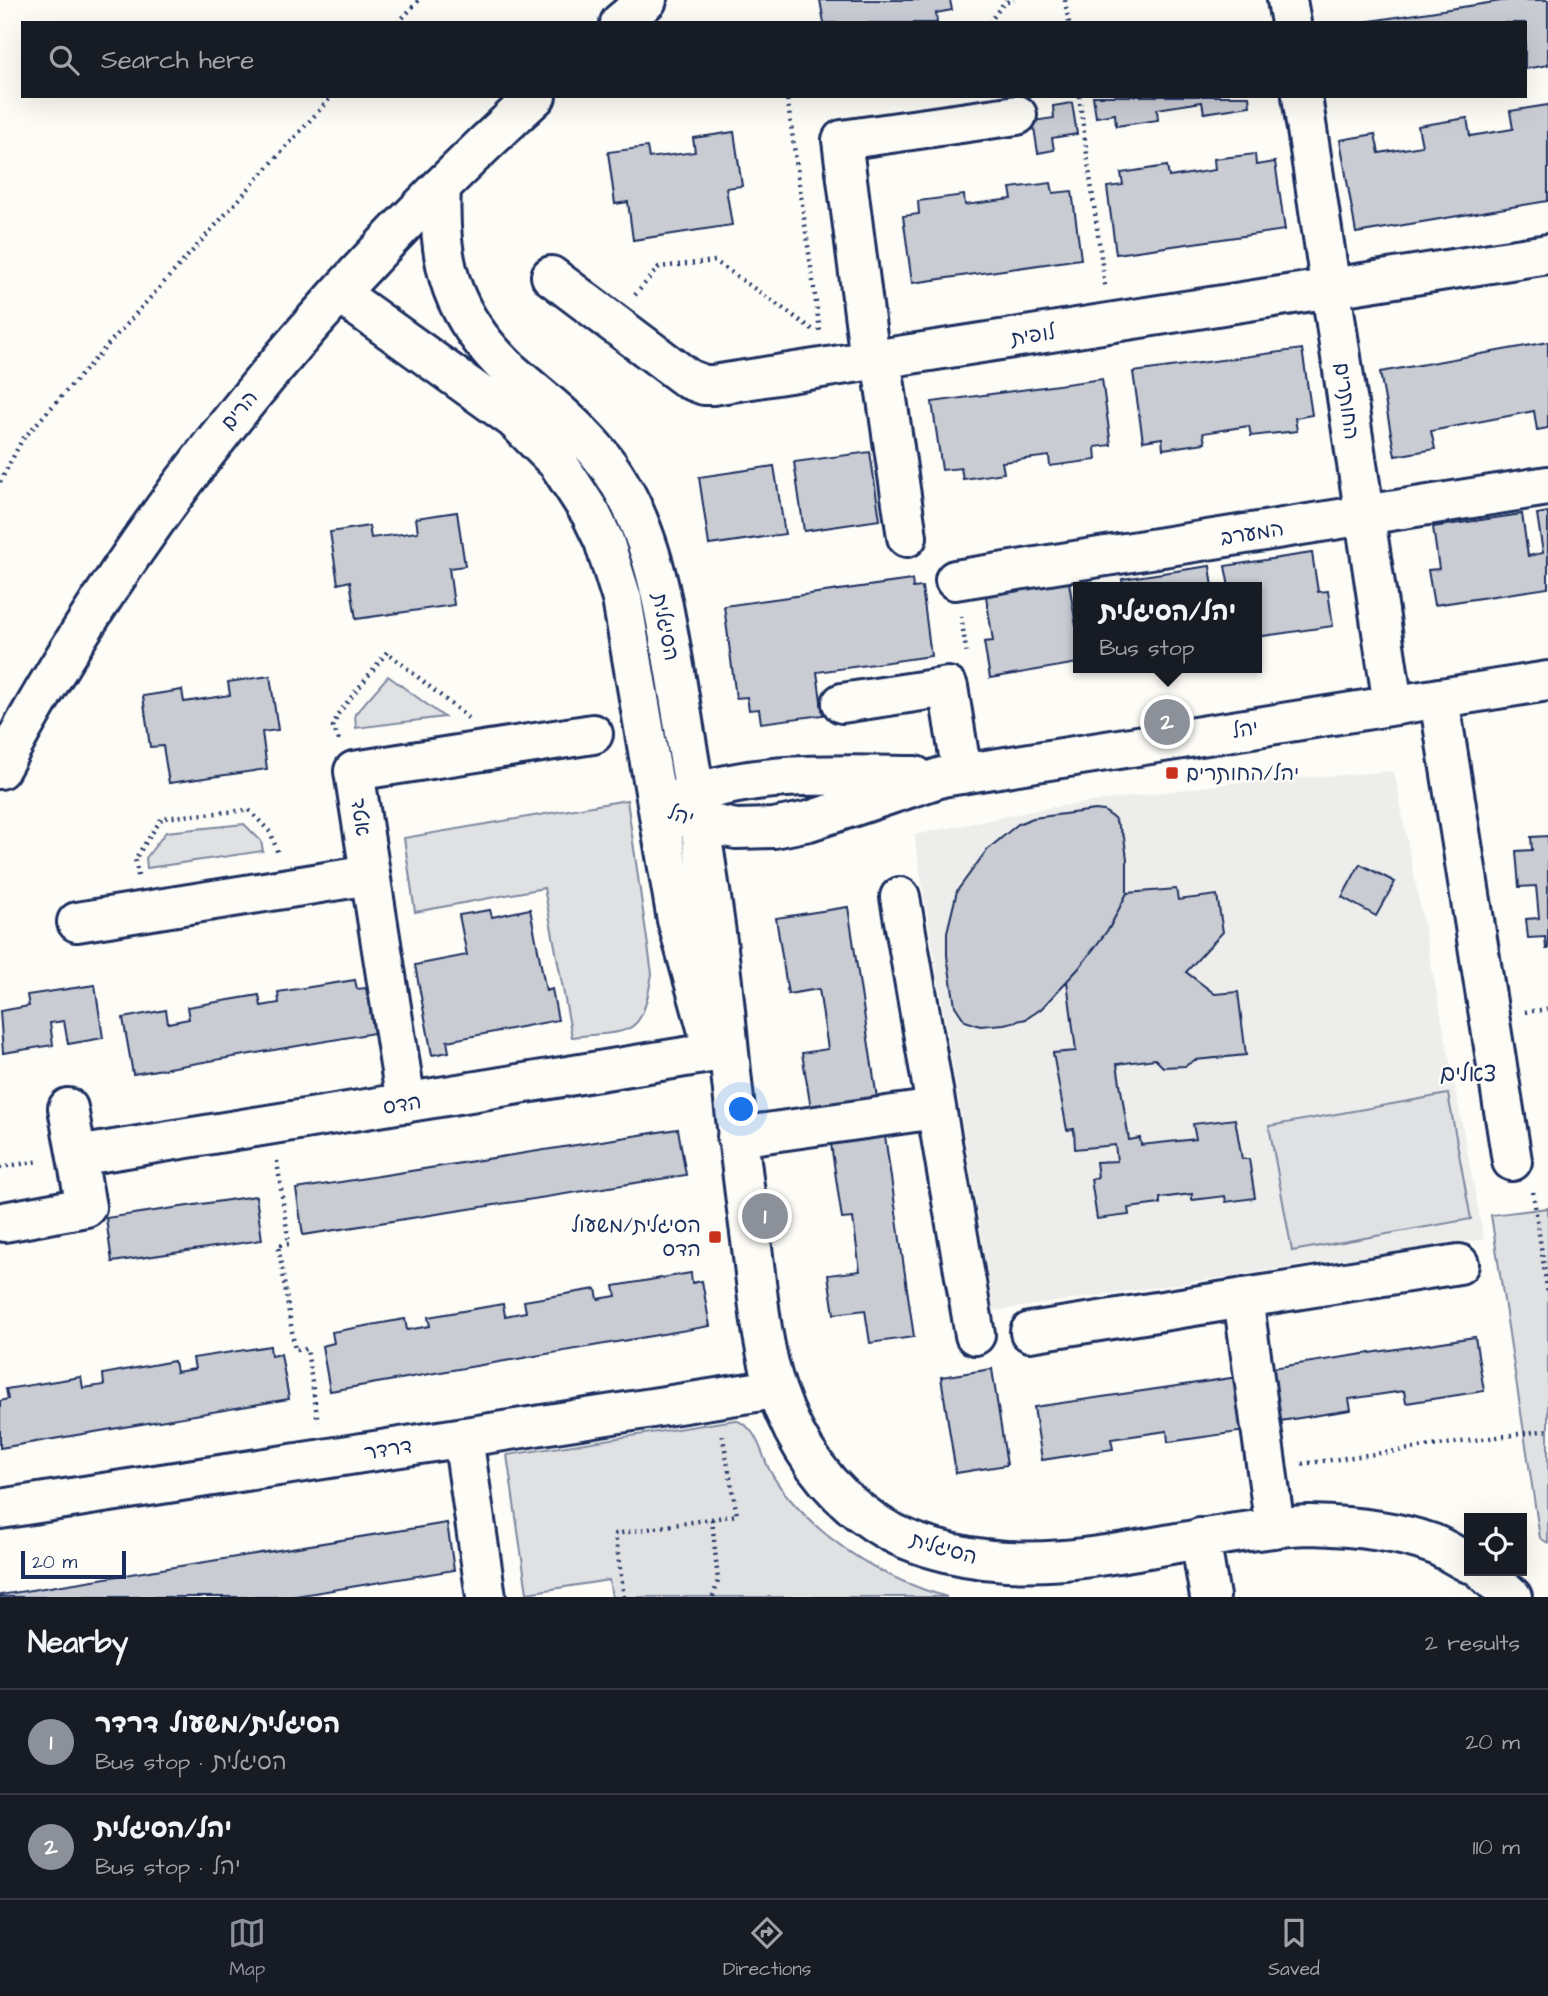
<!DOCTYPE html>
<html lang="en">
<head>
<meta charset="utf-8">
<style>
	body { margin:0; font-family:"Architects Daughter","Playpen Sans Hebrew",sans-serif; background:#20242c; color:#f1f3f6 }
	.controls { position:absolute; right:21px; bottom:21px; display:grid; overflow:hidden; border-radius:0px; box-shadow:0 7px 28px #0002 }
	.controls button { width:63px; height:63px; display:grid; place-items:center; padding:0; border:0; border-bottom:2px solid #363941; background:#171b24; color:#f1f3f6; font:35px sans-serif }
	.scale { position:absolute; left:21px; bottom:18px; width:105px; box-sizing:border-box; padding-left:7px; border:4px solid #1b2f5e; border-top:0; font-size:19px; line-height:24px; white-space:nowrap; color:#1b2f5e; -webkit-text-stroke:5px #fdfcf7; paint-order:stroke }
	.you { position:absolute; left:742px; top:1110px; width:24px; height:24px; margin:-18px; border:5px solid #fff; border-radius:50%; background:#1a73e8; box-shadow:0 0 0 10px #1a73e833 }
	.badge { display:grid; place-items:center; width:46px; height:46px; border-radius:50%; background:#8c9099; color:#fff; font-size:23px; font-weight:700 }
	.pin { position:absolute; translate:-50% -50%; border:4px solid #fff; box-shadow:0 2px 7px #0006 }
	.popup { position:absolute; left:1073px; top:582px; width:189px; height:91px; box-sizing:border-box; display:grid; place-content:center; border-radius:0px; background:#171b24; filter:drop-shadow(0 2px 5px #0005); font-size:23px; white-space:nowrap; color:#9ea1a6 }
	.popup b { font-size:26px; color:#f1f3f6 }
	.popup::after { content:''; position:absolute; left:50%; top:100%; margin-left:-14px; border:14px solid transparent; border-top-color:#171b24 }
	.list { margin:0; padding:0; list-style:none }
	h2 { display:flex; justify-content:space-between; align-items:center; height:91px; margin:0; padding:0 28px; font-size:30px }
	h2 small { font-size:23px; font-weight:400; color:#9ea1a6 }
	.list li { display:grid; grid-template-columns:46px 1fr auto; gap:21px; align-items:center; box-sizing:border-box; height:105px; padding:0 28px; border-top:2px solid #363941 }
	.list b { display:block; font-size:26px; white-space:nowrap }
	.list p { margin:0; font-size:23px; white-space:nowrap; color:#9ea1a6 }
	.list em { font-size:23px; font-style:normal; color:#9ea1a6 }
	.icon { flex:none; width:38px; height:38px; fill:none; stroke:currentColor; stroke-width:2; stroke-linecap:round; stroke-linejoin:round }
	.map { position:relative; flex:none; width:1548px; height:1597px; overflow:hidden }
	.search { position:absolute; background:#171b24; box-shadow:0 7px 28px #0002; left:21px; right:21px; top:21px; height:77px; display:flex; align-items:center; gap:18px; box-sizing:border-box; padding:0 24px; border-radius:0px; color:#9ea1a6; font-size:26px }
	.sheet { height:301px; background:#171b24 }
	nav { display:flex; justify-content:space-around; align-items:center; box-sizing:border-box; height:98px; border-top:2px solid #363941; background:#171b24; font-size:19px; color:#9ea1a6 }
	nav a { display:grid; justify-items:center; gap:4px }
	nav .on { color:#8c9099 }
	.map>svg:first-child { display:block }
</style>
</head>
<body>
<div class="map">
<svg width="1548" height="1597" viewBox="0 0 1548 1597">
	<rect width="100%" height="100%" fill="#fdfcf7"/>
	<filter id="ink" filterUnits="userSpaceOnUse"><feTurbulence type="fractalNoise" baseFrequency=".0143" numOctaves="2"/><feDisplacementMap in="SourceGraphic" scale="14" xChannelSelector="R" yChannelSelector="G"/><feConvolveMatrix kernelMatrix="1 2 1 2 8 2 1 2 1" color-interpolation-filters="sRGB"/></filter>
	<g filter="url(#ink)">
		<path fill="#edeeec" d="M1394 771 1484 1239 994 1311 914 835 1047 808 1231 783Z"/>
		<path fill="#e0e1e3" stroke="#7e88a0" stroke-width="2" d="M388 676 444 717 356 728 355 714Z
			M627 800 652 974C641 1040 632 1030 572 1037L544 888 415 912 404 838Z
			M244 824 261 841 263 851 147 868 146 858 166 832Z
			M1448 1094 1471 1219 1292 1251 1269 1126Z
			M1548 1208V1543L1540 1538 1491 1215Z
			M735 1420C758 1427 760 1452 770 1471 775 1480 782 1490 789 1498 830 1546 886 1580 947 1597H612L609 1580 527 1593 507 1455Z"/>
		<path fill="#c9ccd3" stroke="#1b2f5e" stroke-width="2" d="M820 0H950L952 10 936 13 937 23H824Z
			M1508 0H1548V65L1525 69V23H1357Z
			M1093 96H1249L1250 106 1204 113 1202 102 1157 109 1158 120 1116 126 1115 114 1096 117Z
			M1072 103 1077 134 1052 138 1054 150 1038 153 1033 121 1054 118 1053 106Z
			M1548 105V201L1356 233 1340 140 1375 134 1379 153 1422 146 1418 126 1467 118 1470 136 1513 129 1510 111Z
			M734 132 742 186 726 188 732 225 633 240 628 202 615 204 608 152 647 147 649 158 695 152 693 138Z
			M1255 154 1256 165 1275 162 1285 230 1116 254 1107 187 1123 185 1121 173 1167 166 1169 177 1215 170 1214 159Z
			M1051 183 1053 193 1072 191 1081 259 912 283 903 216 919 214 918 201 964 195 965 205 1012 199 1010 188Z
			M1548 342V428L1537 430 1534 411 1431 431 1435 449 1395 456 1380 372Z
			M1302 349 1312 415 1295 418 1297 431 1251 436 1249 426 1203 433 1205 443 1163 449 1162 438 1143 441 1133 372Z
			M1102 379 1111 445 1095 447 1096 460 1050 466 1049 456 1002 462 1004 473 963 479 961 468 942 470 932 402Z
			M870 452 880 520 804 531 794 462Z
			M774 466 785 534 709 545 699 477Z
			M457 512 465 566 449 568 454 605 356 619 350 581 338 584 330 532 369 526 371 538 418 532 416 518Z
			M1548 512V588L1434 605 1428 570 1439 569 1433 527 1522 514 1528 556 1543 553 1537 514Z
			M1312 553 1318 592 1328 591 1333 626 1256 637V587H1229L1225 566Z
			M1210 566 1213 587H1123L1122 579Z
			M912 580 913 588 922 587 931 656 817 672 823 715 761 723 759 709 749 710 747 697 736 698 724 606Z
			M1069 582 1076 626H1078V663L990 678 984 642 993 641 986 596Z
			M270 676 278 730 262 732 267 769 169 783 163 746 150 747 143 696 182 690 184 702 230 695 228 682Z
			M1095 810 1104 811 1114 818 1124 837 1127 859V893L1110 927 1079 968 1041 1009 1026 1019 1004 1024 980 1026 965 1021 955 1006 947 956V932L957 891 987 850 1018 824 1033 818Z
			M1548 836V949H1546L1545 937 1528 938 1526 919 1539 918 1536 886 1519 887 1516 851 1532 850 1531 837Z
			M1360 864 1395 882 1376 916 1342 897Z
			M1176 889 1178 900 1217 895 1223 932 1186 972 1215 994 1238 992 1246 1055 1195 1060 1185 1066 1163 1067 1155 1059 1117 1064 1129 1140 1140 1138 1141 1145 1196 1139 1193 1124 1235 1119 1242 1159H1249L1255 1198 1226 1202 1225 1196 1192 1200V1194L1160 1198V1204L1128 1208 1129 1215 1097 1219 1091 1179 1098 1177 1096 1162 1117 1161 1115 1145 1075 1149 1074 1129 1067 1130 1053 1053 1076 1051 1067 981 1079 968 1110 927 1127 893Z
			M848 907 878 1105 812 1115 802 1053 828 1049 819 989 788 994 776 918Z
			M530 909 546 991 552 989 558 1020 447 1041 449 1052 432 1055 415 965 467 955 459 915 490 910 492 917Z
			M355 980 357 989 366 988 374 1033 133 1074 123 1018 166 1010 168 1023 189 1019 187 1007 259 995 261 1006 279 1003 278 992Z
			M95 985 103 1038 68 1044 64 1021 50 1023 53 1045 3 1053 0 1011 29 1006 27 995Z
			M678 1129 686 1175 303 1235 296 1189Z
			M885 1136 914 1337 870 1343 865 1310 834 1314 828 1275 860 1271 853 1218 842 1219 831 1144Z
			M256 1196 262 1240 112 1262 106 1218Z
			M691 1273 692 1283 702 1281 710 1326 330 1391 322 1346 334 1343 332 1332 405 1319 407 1330 430 1326 428 1317 503 1304 505 1316 526 1312 524 1301 596 1289 598 1299 616 1296 614 1286Z
			M1475 1337 1484 1391 1406 1403 1404 1391 1349 1399 1351 1410 1280 1421 1272 1368Z
			M270 1346 271 1356 281 1354 289 1399 0 1448V1401L8 1399 6 1389 81 1377 83 1388 104 1385 103 1374 174 1361 176 1372 195 1369 193 1358Z
			M992 1369 1007 1465 956 1473 941 1377Z
			M1238 1377 1246 1431 1168 1442 1167 1431 1111 1439 1113 1449 1042 1460 1034 1407Z
			M447 1523 454 1570 290 1597H0V1595Z"/>
		<g fill="none" stroke-linecap="round" stroke-linejoin="round">
			<g stroke="#1b2f5e" stroke-width="44">
				<path id="minor" d="M1287 0 1291 23
					M1302 96 1393 705
					M441 187C437 266 453 318 512 373 541 398 571 421 596 450 632 492 651 547 662 601 673 655 681 710 690 764 704 850 718 935 726 1021 733 1097 742 1173 752 1248 758 1295 761 1346 777 1391 795 1444 827 1491 874 1522 896 1537 924 1547 950 1553 1053 1578 1156 1542 1258 1530 1275 1528 1293 1525 1310 1525 1351 1526 1394 1530 1433 1544 1445 1549 1457 1557 1469 1563
					M551 276 688 379 704 385H713L1548 254
					M340 294 514 419 558 463 591 514 604 541 622 599 677 920 709 1035
					M881 358 907 537
					M870 360 842 140 1017 115
					M955 580 1548 486
					M1439 698 1512 1161
					M842 703 948 687 962 774
					M671 802C747 770 834 775 915 776
					M676 814 700 822 736 829 774 828 809 821 942 777 1548 681
					M900 897 975 1335
					M77 922 370 875
					M406 1103 354 771 593 734
					M737 1137 936 1109
					M77 1156 728 1050
					M4 1222 86 1207 68 1108
					M1243 1298 1275 1528
					M1030 1332 1459 1264
					M463 1437 486 1597
					M0 1509 775 1389
					M1200 1538 1210 1597
					M1483 1571 1512 1597"/>
			</g>
			<g stroke="#1b2f5e" stroke-width="44">
				<path id="major" d="M620 23 647 0
					M0 769C138 514 322 291 536 96"/>
			</g>
			<path stroke="#1b2f5e" stroke-width="4.5" stroke-dasharray="2 5" stroke-linecap="butt" d="M1065 0 1069 23
				M1007 2 1014 0
				M398 23 419 0
				M989 23 1006 0
				M791 96 787 97 820 331
				M1079 96 1105 286
				M635 295 659 267 715 261 815 331
				M0 482 22 440 332 96
				M961 616 967 656
				M339 740 333 727 338 714 387 652 468 718
				M138 876 135 859 162 818 249 810 271 833 278 854
				M1525 1012 1548 1009
				M277 1161 289 1244 278 1245 295 1350 307 1349 318 1422
				M0 1167 41 1161
				M1533 1192 1548 1295
				M1302 1464 1548 1430
				M712 1519 718 1581 713 1597
				M624 1597 615 1534 737 1515 722 1433"/>
			<use href="#minor" stroke="#fdfcf7" stroke-width="38"/>
			<use href="#major" stroke="#fdfcf7" stroke-width="38"/>
		</g>
	</g>
	<g fill="#c8321e" stroke="#fdfcf7" stroke-width="2.5">
		<rect x="1165" y="766" width="14" height="14" rx="3.5"/>
		<rect x="708" y="1230" width="14" height="14" rx="3.5"/>
	</g>
	<g text-anchor="middle" stroke-width="5" stroke-linejoin="round" paint-order="stroke">
		<g font-size="21" fill="#1b2f5e" stroke="#fdfcf7">
			<text transform="translate(1033 335) rotate(-9)" y="7">לופית</text>
			<text transform="translate(1347 401) rotate(82)" y="7">החותרים</text>
			<text transform="translate(239 410) rotate(-50)" y="7">הרים</text>
			<text transform="translate(1252 533) rotate(-9)" y="7">המערב</text>
			<text transform="translate(666 627) rotate(79)" y="7">הסיגלית</text>
			<text transform="translate(1245 729) rotate(-9)" y="7">יהל</text>
			<text transform="translate(681 815) rotate(19)" y="7">יהל</text>
			<text transform="translate(361 817) rotate(81)" y="7">אטד</text>
			<text transform="translate(402 1104) rotate(-9)" y="7">הדס</text>
			<text transform="translate(388 1449) rotate(-9)" y="7">דרדר</text>
			<text transform="translate(944 1548) rotate(16)" y="7">הסיגלית</text>
		</g>
		<g font-size="21" fill="#1b2f5e" stroke="#fdfcf7" text-anchor="start">
			<text x="1186" y="780">יהל/החותרים</text>
			<text x="701" y="1232" text-anchor="end">הסיגלית/משעול<tspan x="701" dy="24">הדס</tspan></text>
		</g>
		<g font-size="23" fill="#1b2f5e" stroke="#fdfcf7">
			<text x="1468" y="1081">צאלים</text>
		</g>
	</g>
</svg>
<div class="controls">
<button><svg class="icon" aria-label="locate" viewBox="0 0 24 24"><circle cx="12" cy="12" r="6"/><path d="M12 2v4M12 18v4M2 12h4M18 12h4"/></svg></button>
</div>
<div class="scale">20 m</div>
<div class="you"></div>
<div class="pin badge" style="left:765px;top:1216px">1</div>
<div class="pin badge" style="left:1167px;top:722px">2</div>
<div class="popup"><b>יהל/הסיגלית</b>Bus stop</div>
<div class="search"><svg class="icon" aria-label="search" viewBox="0 0 24 24"><circle cx="10" cy="10" r="6"/><path d="M15 15l6 6"/></svg>Search here</div>
</div>
<section class="sheet">
<h2>Nearby<small>2 results</small></h2>
<ul class="list">
<li><span class="badge">1</span><div><b>הסיגלית/משעול דרדר</b><p>Bus stop · הסיגלית</p></div><em>20 m</em></li>
<li><span class="badge">2</span><div><b>יהל/הסיגלית</b><p>Bus stop · יהל</p></div><em>110 m</em></li>
</ul>
</section>
<nav>
<a class="on"><svg class="icon" aria-label="map" viewBox="0 0 24 24"><path d="M3 6l6-2 6 2 6-2v14l-6 2-6-2-6 2zM9 4v14M15 6v14"/></svg>Map</a>
<a><svg class="icon" aria-label="directions" viewBox="0 0 24 24"><path d="M12 3l9 9-9 9-9-9zM9 14v-3h6M13 9l2 2-2 2"/></svg>Directions</a>
<a><svg class="icon" aria-label="saved" viewBox="0 0 24 24"><path d="M7 4h10v16l-5-4-5 4z"/></svg>Saved</a>
</nav>
</body>
</html>
